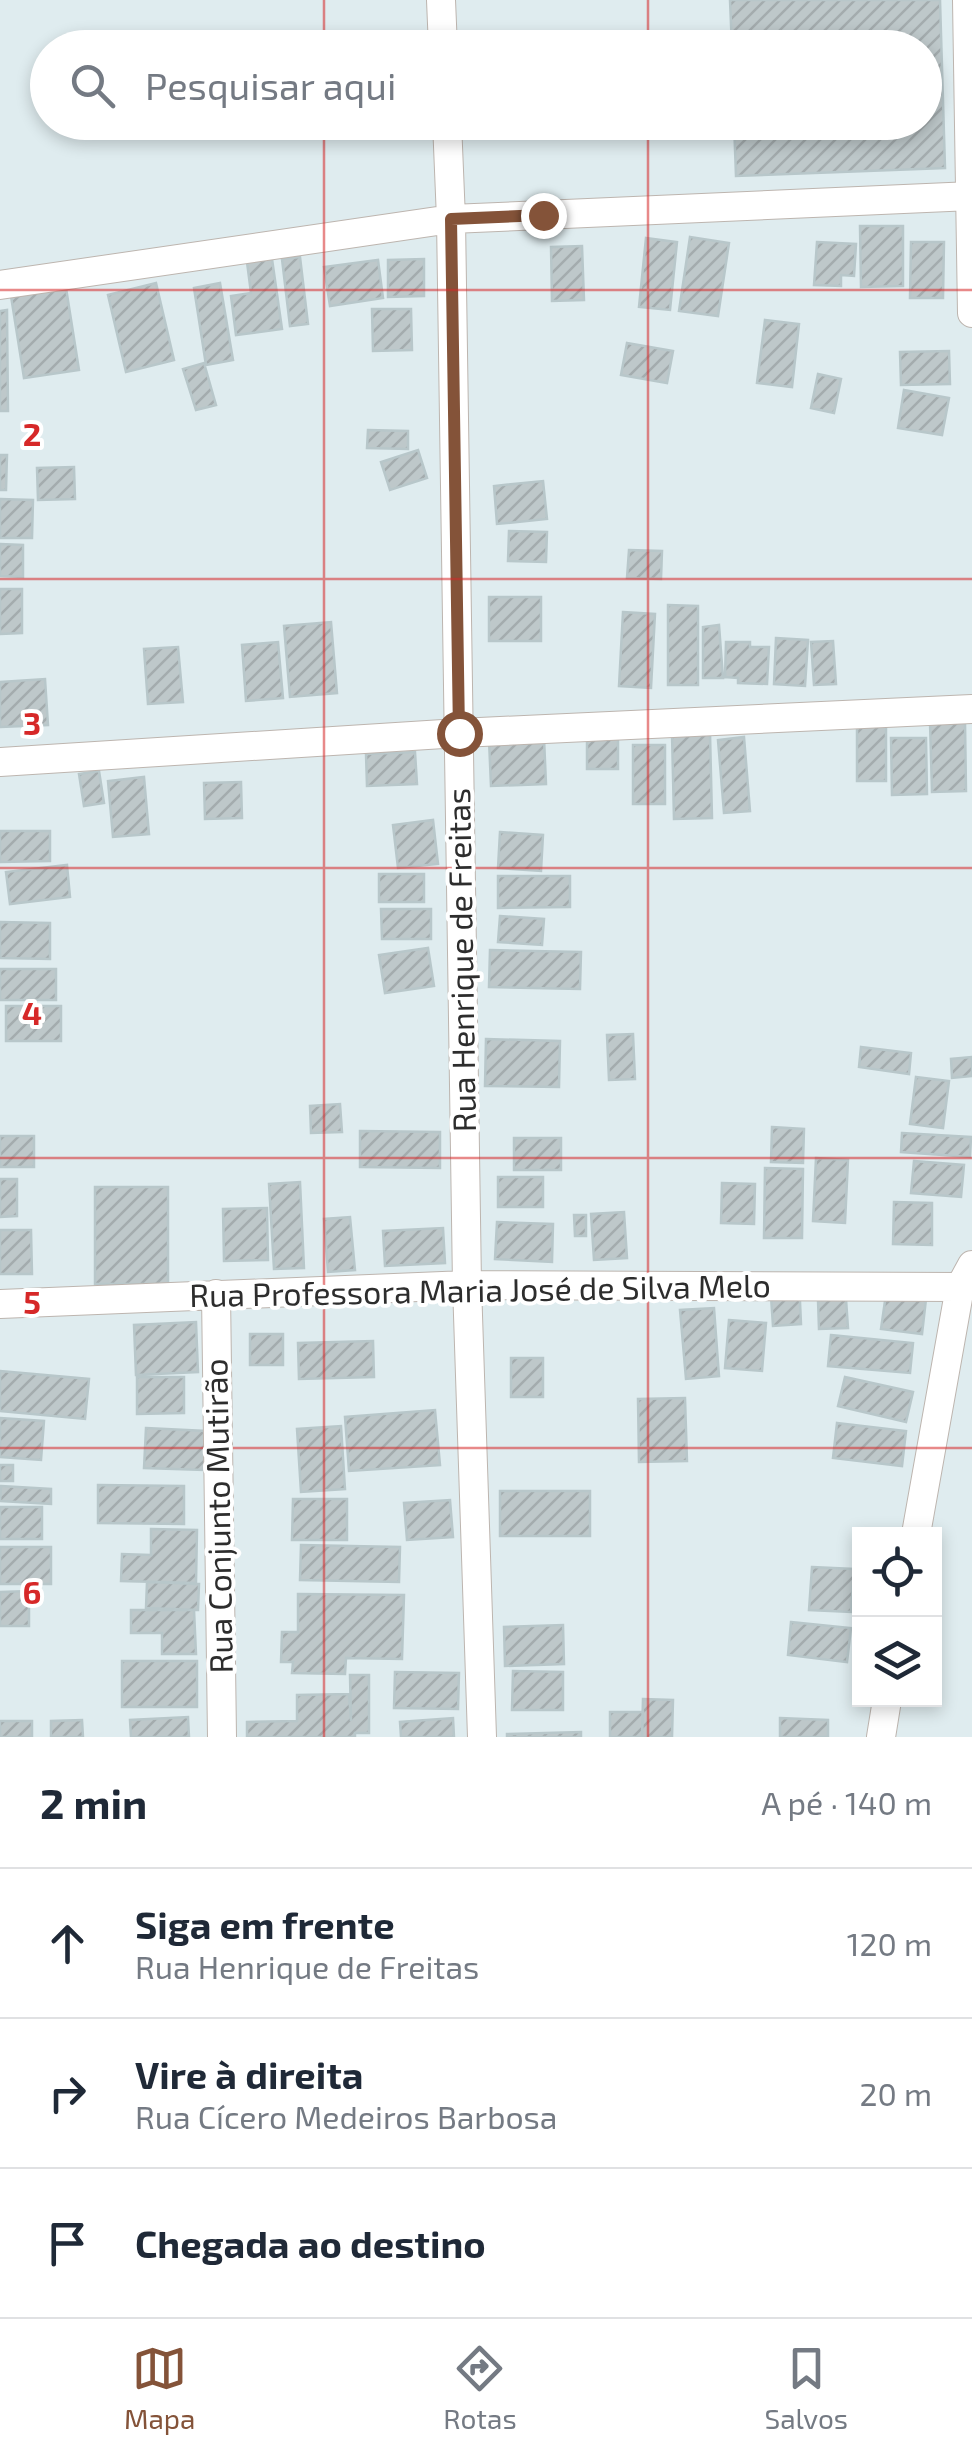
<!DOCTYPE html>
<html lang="pt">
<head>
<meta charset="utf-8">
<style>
	body { margin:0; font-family:"Exo 2",sans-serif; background:#f2f2f3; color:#1f2937 }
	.controls { position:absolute; right:30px; bottom:30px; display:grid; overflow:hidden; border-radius:0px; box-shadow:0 5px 15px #0003 }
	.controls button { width:90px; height:90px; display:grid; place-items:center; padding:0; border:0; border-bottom:2px solid #e0e1e3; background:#fff; color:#1f2937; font:50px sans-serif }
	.stop { position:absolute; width:30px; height:30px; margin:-22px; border:8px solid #845339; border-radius:50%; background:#fff }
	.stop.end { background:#845339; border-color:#fff; box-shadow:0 2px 10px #0008 }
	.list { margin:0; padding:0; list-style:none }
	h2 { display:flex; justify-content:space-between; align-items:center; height:130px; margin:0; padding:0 40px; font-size:42px }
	h2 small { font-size:32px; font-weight:400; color:#747a83 }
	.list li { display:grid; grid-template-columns:65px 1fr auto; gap:30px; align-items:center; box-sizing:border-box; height:150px; padding:0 40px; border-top:2px solid #e0e1e3 }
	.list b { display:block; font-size:38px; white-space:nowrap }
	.list p { margin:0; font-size:32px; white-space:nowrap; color:#747a83 }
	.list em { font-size:32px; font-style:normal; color:#747a83 }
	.icon { flex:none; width:55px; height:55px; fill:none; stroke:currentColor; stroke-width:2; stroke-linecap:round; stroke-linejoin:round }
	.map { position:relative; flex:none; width:972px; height:1737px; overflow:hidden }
	.search { position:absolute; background:#fff; box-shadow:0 5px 15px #0003; left:30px; right:30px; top:30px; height:110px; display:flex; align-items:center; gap:25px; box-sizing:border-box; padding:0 35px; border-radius:55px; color:#747a83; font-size:38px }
	.sheet { height:580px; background:#fff }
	nav { display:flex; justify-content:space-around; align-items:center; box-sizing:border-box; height:140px; border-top:2px solid #e0e1e3; background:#fff; font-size:28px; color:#747a83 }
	nav a { display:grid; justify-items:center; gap:5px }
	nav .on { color:#845339 }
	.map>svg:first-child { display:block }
</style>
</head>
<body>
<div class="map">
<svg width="972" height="1737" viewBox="0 0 972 1737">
	<defs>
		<pattern id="building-hatch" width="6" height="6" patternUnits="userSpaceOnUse" patternTransform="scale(2.5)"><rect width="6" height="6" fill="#bec8ca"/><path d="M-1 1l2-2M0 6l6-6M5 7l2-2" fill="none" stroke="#a4acae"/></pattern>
	</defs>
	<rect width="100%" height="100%" fill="#dfecef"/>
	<path fill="url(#building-hatch)" stroke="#b8c7ca" stroke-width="2.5" d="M730 0H940L945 168 736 176 734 122H924V48H732Z
		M860 226H903V286L861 287Z
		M690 237 729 243 718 316 679 311Z
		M646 238 677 242 670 310 639 307Z
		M817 242 856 244 854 276 841 275V286L814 285Z
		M911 242H944L943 298H910Z
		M582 246 584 300 552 301 551 247Z
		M300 257 308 324 290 326 282 259Z
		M272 259 282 329 236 335 231 296 251 293 247 262Z
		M424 259V296L388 297V260Z
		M378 260 383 298 330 306 324 267Z
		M156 283 174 360 126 372 108 295Z
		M220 283 233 360 206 365 194 288Z
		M66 288 79 370 24 378 11 296Z
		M372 309H411L412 350 373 351Z
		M7 310 8 411H0V311Z
		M765 320 799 324 792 387 757 383Z
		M627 343 673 351 667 383 621 375Z
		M949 351 950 384 901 385 900 352Z
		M204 363 216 405 196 410 183 369Z
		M818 374 841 379 834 413 811 408Z
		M904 390 949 398 942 435 898 428Z
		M368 430 408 431V449L367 448Z
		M418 450 427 478 390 490 381 462Z
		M0 455H7L6 490H0Z
		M74 467 75 499 38 500 37 468Z
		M543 481 547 519 497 524 494 486Z
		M0 499 33 500 32 538H0Z
		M509 531 547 532 546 562 508 561Z
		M0 544 23 545V577L0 576Z
		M629 550 662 551 661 579 627 578Z
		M0 589H22V633L0 634Z
		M489 597H541V641H489Z
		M668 605 698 606V685H668Z
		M623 612 655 614 651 688 619 686Z
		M331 622 337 693 290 697 284 626Z
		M719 625 723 678H703V627Z
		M776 638 808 640 805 686 774 684Z
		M833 641 836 684 814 685 811 642Z
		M278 642 283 698 246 701 242 645Z
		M726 642H750V647H769L767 684 738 683V678L725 677Z
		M178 647 183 702 148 704 144 649Z
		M45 679 48 725 0 727V682Z
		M965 721 966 791 932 792 930 722Z
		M886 723V781H857V724Z
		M710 733 712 818 674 819 672 734Z
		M744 737 750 811 724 813 718 740Z
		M544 738 546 784 491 786 489 740Z
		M587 738H618V769H587Z
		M891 738H926L927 794 892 795Z
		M633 745H665V804H633Z
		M415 752 417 784 367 786 366 754Z
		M99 771 104 803 84 806 79 774Z
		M144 777 149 834 113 837 108 781Z
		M241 782 242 818 205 819 204 783Z
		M433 820 438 864 398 868 393 825Z
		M0 831H50V861L0 862Z
		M500 832 543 835 541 871 498 868Z
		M67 865 70 897 10 904 6 872Z
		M379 874H424V902H379Z
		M498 876H570V907L498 908Z
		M381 909H431V939H382Z
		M500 916 544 919 542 945 498 942Z
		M0 922 50 923V959L0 958Z
		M428 948 434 986 385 993 379 955Z
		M490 950 581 952 580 989 489 987Z
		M0 969H56V1000H0Z
		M6 1006H61V1041H6Z
		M633 1034 635 1079 609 1080 607 1035Z
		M486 1039 560 1041 559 1087 485 1086Z
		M861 1047 911 1053 909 1074 859 1067Z
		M972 1057V1076L952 1078 951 1059Z
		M916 1077 949 1081 943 1128 910 1124Z
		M340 1104 342 1132 311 1133 310 1106Z
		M772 1127 804 1129 803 1163 771 1162Z
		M360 1131 440 1132V1168L360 1167Z
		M902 1133 971 1137 970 1157 901 1152Z
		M0 1136H34V1167H0Z
		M514 1138H561V1170H514Z
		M816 1158 848 1160 845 1223 813 1221Z
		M914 1161 964 1165 961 1197 911 1193Z
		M765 1168 803 1169 802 1238H764Z
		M498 1177H543V1207H498Z
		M0 1179H17V1216L0 1217Z
		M300 1182 304 1268 274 1269 269 1184Z
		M722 1183 755 1184 754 1224 721 1223Z
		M95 1187H168V1284H95Z
		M894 1202 932 1203V1245L893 1244Z
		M267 1208 268 1260 224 1261 223 1209Z
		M624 1212 627 1258 594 1260 591 1214Z
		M574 1215H586V1236H575Z
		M350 1217 355 1270 328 1272 324 1219Z
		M497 1222 553 1224 552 1262 495 1259Z
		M443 1228 445 1263 385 1266 383 1231Z
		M0 1230H31L32 1274H0Z
		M799 1279 801 1324 773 1326 770 1281Z
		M886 1294 926 1299 922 1334 881 1329Z
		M846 1299 848 1328 819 1329 818 1300Z
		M714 1308 719 1376 686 1379 680 1310Z
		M729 1320 766 1323 762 1371 725 1368Z
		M196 1322 198 1372 136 1375 134 1325Z
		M250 1334H283V1365H250Z
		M831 1335 913 1343 910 1373 828 1366Z
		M373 1341 374 1377 299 1379 298 1343Z
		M511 1358H543V1397H511Z
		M0 1371 89 1379 85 1419 0 1411Z
		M137 1377H184V1413L137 1414Z
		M845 1377 913 1392 906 1422 838 1406Z
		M685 1398 687 1461 639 1462 638 1399Z
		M435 1410 440 1465 349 1471 345 1417Z
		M0 1418 44 1421 41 1460 0 1457Z
		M837 1423 906 1431 902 1466 833 1458Z
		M341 1426 345 1489 301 1492 297 1429Z
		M146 1428 206 1431 204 1470 144 1468Z
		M0 1465H13V1481H0Z
		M98 1485 184 1486V1524L98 1523Z
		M1 1486 51 1489V1504L0 1501Z
		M500 1491H590V1536H500Z
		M293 1499H347V1540H292Z
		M450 1500 453 1537 407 1540 404 1503Z
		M0 1507H42V1539H0Z
		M151 1529 197 1530 196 1583 121 1581 122 1554 151 1555Z
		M301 1545 400 1547 399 1582 300 1580Z
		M0 1547H51V1584H0Z
		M812 1567 854 1569 851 1612 809 1610Z
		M147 1582 199 1584 198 1610 146 1608Z
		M29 1591V1626H0V1592Z
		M298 1594 404 1595 402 1659 346 1658 345 1674 292 1673 293 1662H281L282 1632H298Z
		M131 1610H194L196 1654H162V1633H131Z
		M791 1622 851 1628 847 1662 788 1655Z
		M563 1625 564 1664 505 1666 504 1627Z
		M122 1661H197V1707H122Z
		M513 1671 563 1672V1710H512Z
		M395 1672 459 1673 458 1709 394 1708Z
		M350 1675H369V1733H355V1737H247V1722L297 1721V1695L349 1694 351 1721Z
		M643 1699 673 1700 672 1737H642Z
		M610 1712H643L642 1737H610Z
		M188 1717 189 1737H131L130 1720Z
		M453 1718 454 1737H401L400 1722Z
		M780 1718 828 1720V1737H780Z
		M82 1720 83 1737H51V1721Z
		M0 1721H32V1737H0Z
		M581 1732V1737H507V1734Z"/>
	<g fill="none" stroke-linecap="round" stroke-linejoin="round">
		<g stroke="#bdb5af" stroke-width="30">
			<path id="street" d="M441 0 443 48
				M967 0 972 313
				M447 122 451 219 467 1285 482 1737
				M0 285 451 219 972 196
				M0 762 459 733 972 709
				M216 1294 222 1737
				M0 1304 467 1285 960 1287
				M916 1534 960 1287 972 1265
				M881 1737 887 1700"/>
		</g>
		<use href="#street" stroke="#fff" stroke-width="28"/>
	</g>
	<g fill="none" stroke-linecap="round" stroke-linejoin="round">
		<path stroke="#845339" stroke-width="12" d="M459 733 451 219 543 215"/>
	</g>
	<path fill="none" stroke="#d62828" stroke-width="2.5" stroke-opacity="0.55" d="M324 0V48M648 0V48M324 122V1737M648 122V1737M0 290H972M0 579H972M0 868H972M0 1158H972M0 1448H972"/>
	<g text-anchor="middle" stroke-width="8" stroke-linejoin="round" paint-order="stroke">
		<g font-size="32" fill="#2d2d2d" stroke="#fff">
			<text transform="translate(462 960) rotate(-91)" y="11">Rua Henrique de Freitas</text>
			<text transform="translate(480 1291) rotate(-1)" y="11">Rua Professora Maria José de Silva Melo</text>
			<text transform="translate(219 1516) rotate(-91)" y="11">Rua Conjunto Mutirão</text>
		</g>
	</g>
	<g font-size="32" text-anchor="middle" font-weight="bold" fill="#d62828" stroke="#fff" stroke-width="8" stroke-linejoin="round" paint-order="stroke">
		<text x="32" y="446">2</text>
		<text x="32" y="735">3</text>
		<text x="32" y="1025">4</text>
		<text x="32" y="1314">5</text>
		<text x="32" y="1604">6</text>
	</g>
</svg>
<div class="controls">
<button><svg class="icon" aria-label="locate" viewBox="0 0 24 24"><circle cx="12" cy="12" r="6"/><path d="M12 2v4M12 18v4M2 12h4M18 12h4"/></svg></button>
<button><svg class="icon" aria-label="layers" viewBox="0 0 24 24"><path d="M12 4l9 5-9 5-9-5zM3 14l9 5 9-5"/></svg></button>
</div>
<div class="stop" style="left:459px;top:733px"></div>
<div class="stop end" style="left:543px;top:215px"></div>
<div class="search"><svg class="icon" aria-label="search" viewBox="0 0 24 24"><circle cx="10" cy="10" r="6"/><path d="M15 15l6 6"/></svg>Pesquisar aqui</div>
</div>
<section class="sheet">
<h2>2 min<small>A pé · 140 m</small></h2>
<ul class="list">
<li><svg class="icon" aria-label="ahead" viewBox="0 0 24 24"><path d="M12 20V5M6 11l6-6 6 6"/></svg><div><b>Siga em frente</b><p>Rua Henrique de Freitas</p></div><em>120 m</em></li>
<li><svg class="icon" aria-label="right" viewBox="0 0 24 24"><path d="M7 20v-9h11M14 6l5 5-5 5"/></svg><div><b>Vire à direita</b><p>Rua Cícero Medeiros Barbosa</p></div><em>20 m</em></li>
<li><svg class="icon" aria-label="arrive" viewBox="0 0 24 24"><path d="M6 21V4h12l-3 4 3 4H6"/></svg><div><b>Chegada ao destino</b></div></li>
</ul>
</section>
<nav>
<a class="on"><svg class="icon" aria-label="map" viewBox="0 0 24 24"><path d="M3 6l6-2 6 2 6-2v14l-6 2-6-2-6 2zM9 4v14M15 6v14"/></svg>Mapa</a>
<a><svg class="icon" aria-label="directions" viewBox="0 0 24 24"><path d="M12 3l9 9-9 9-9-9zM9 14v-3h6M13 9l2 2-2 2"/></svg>Rotas</a>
<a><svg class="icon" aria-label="saved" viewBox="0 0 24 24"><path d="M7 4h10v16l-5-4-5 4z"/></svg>Salvos</a>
</nav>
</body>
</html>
